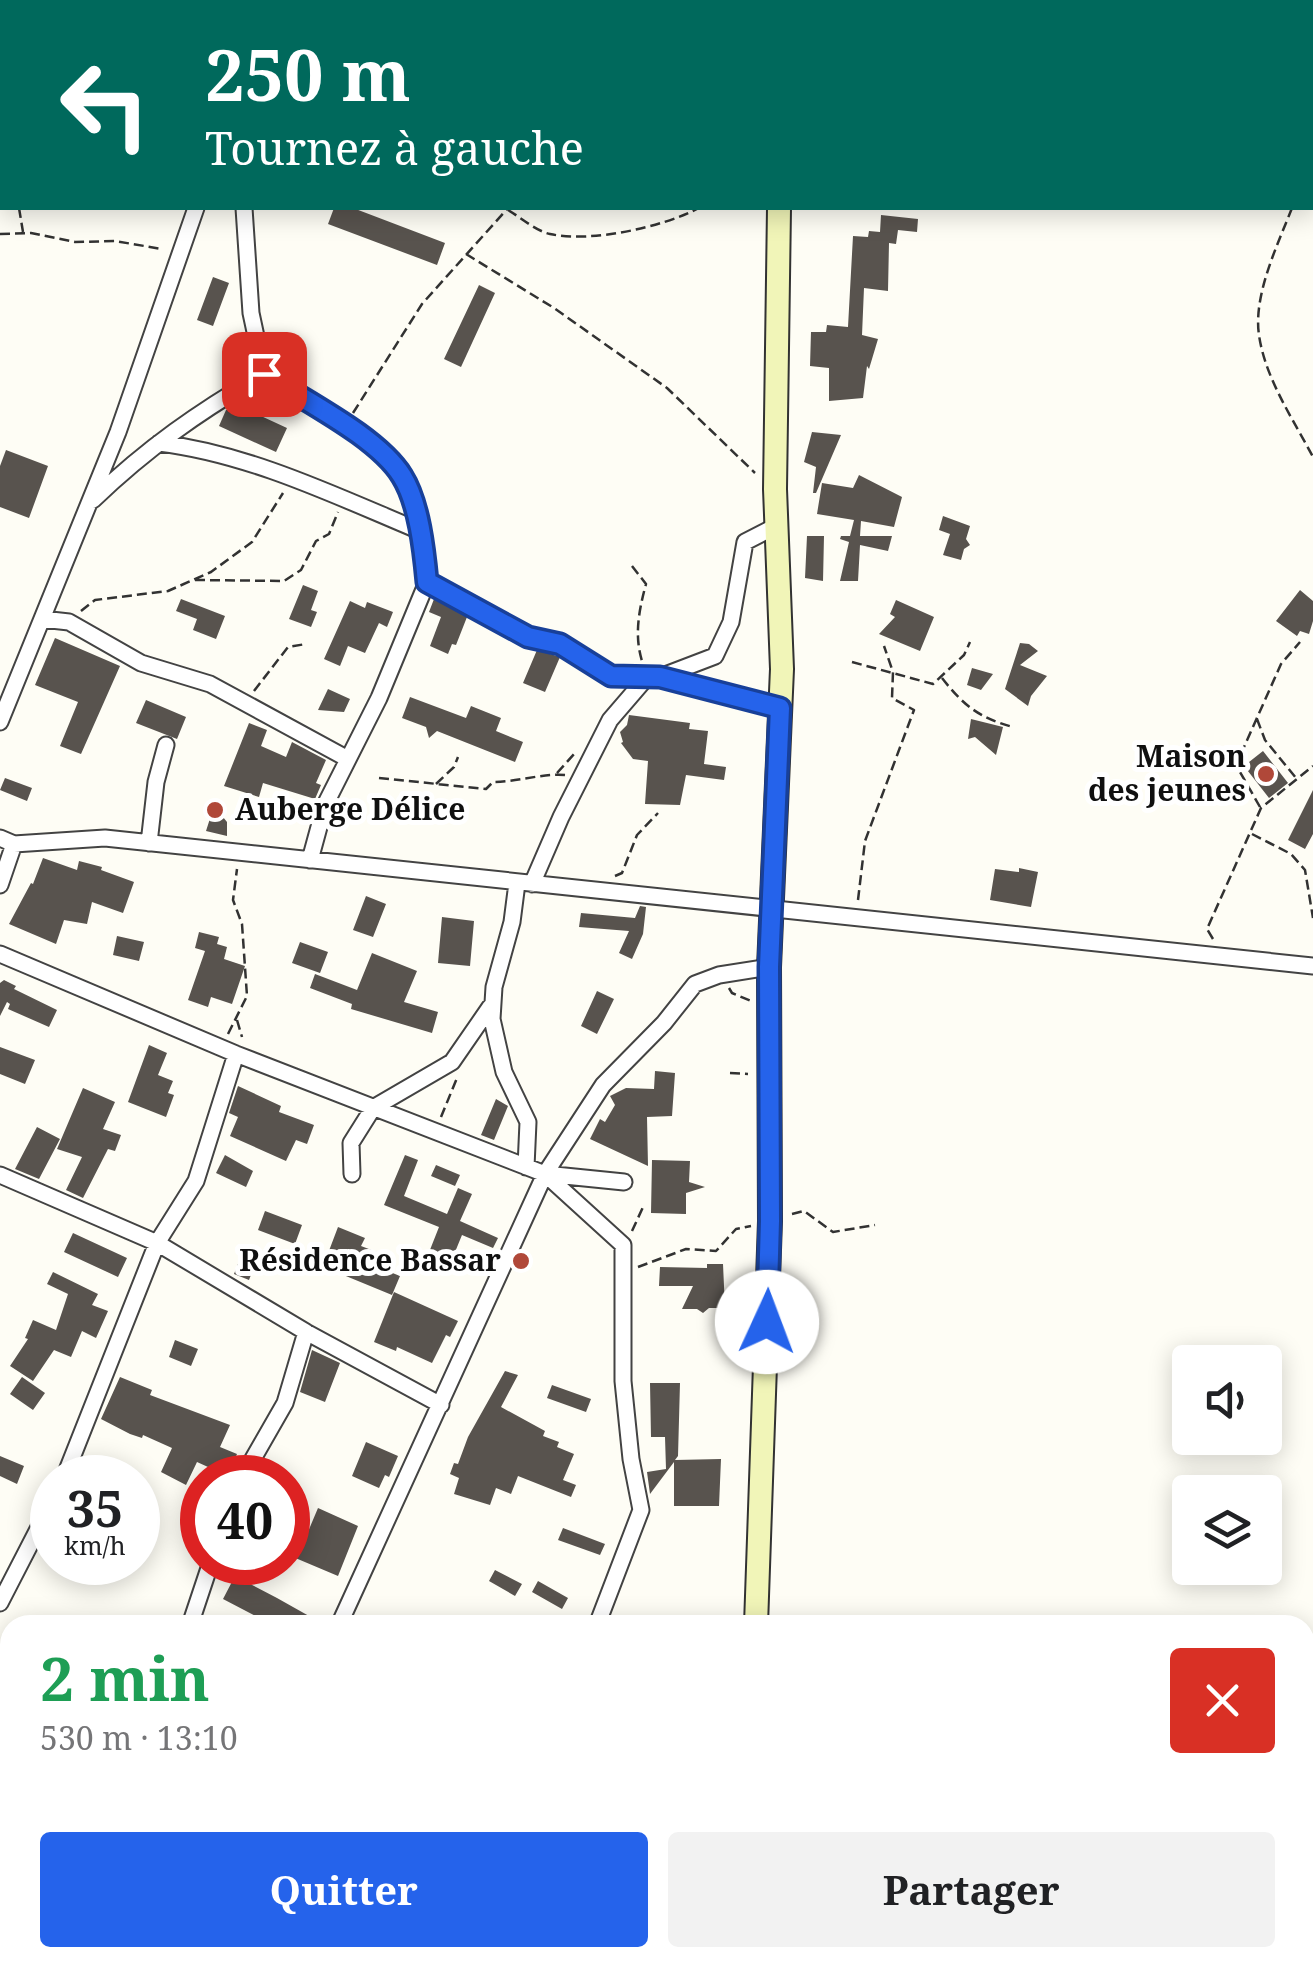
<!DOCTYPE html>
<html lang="fr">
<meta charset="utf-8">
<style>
body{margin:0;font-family:"Noto Serif",serif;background:#f2f2f2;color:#202124;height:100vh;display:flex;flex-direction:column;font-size:38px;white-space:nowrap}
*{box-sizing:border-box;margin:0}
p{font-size:32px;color:#757577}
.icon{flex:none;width:55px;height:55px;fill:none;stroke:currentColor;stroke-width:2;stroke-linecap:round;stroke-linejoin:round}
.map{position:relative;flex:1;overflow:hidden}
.panel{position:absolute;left:0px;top:1615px;width:1315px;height:352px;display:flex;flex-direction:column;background:#fff;border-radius:30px 30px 0 0;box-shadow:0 5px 25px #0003}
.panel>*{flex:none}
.hud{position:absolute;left:0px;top:0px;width:1315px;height:210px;box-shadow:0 5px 25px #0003;background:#00695c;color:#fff;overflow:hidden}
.tools{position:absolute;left:1172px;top:1345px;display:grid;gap:20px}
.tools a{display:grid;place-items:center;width:110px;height:110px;border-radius:10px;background:#fff;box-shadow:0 5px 25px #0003;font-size:50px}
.speed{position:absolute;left:30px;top:1455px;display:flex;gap:20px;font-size:50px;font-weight:700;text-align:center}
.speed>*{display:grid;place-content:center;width:130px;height:130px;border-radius:50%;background:#fff;box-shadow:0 5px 25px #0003;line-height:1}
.speed small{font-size:25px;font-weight:400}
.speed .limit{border:15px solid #d22;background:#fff;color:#111}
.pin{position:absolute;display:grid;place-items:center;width:85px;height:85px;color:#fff;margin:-42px;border-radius:20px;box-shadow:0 5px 15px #0006}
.me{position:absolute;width:110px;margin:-55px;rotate:2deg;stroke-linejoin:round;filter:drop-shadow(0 0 8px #0008)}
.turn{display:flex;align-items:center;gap:35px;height:210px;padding:0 40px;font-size:45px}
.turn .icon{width:130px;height:130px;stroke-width:2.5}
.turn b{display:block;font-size:70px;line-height:85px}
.round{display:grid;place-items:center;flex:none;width:105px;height:105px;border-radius:10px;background:#f2f2f2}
.head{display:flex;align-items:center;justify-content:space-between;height:170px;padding:0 40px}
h1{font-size:60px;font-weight:700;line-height:75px;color:#1e9e55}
.action{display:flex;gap:20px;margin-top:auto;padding:20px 40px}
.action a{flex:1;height:115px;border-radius:10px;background:#2563eb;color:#fff;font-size:40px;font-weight:700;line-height:115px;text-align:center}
.action a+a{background:#f2f2f2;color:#202124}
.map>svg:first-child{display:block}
.building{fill:#58534e}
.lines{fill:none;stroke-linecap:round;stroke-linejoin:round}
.street-casing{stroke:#434343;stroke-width:19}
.secondary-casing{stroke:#323232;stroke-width:26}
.path{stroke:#323232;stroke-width:2.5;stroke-dasharray:10 5;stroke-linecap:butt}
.street{stroke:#fff;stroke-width:15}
.secondary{stroke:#f1f5b8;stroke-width:22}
.route-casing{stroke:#184099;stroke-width:25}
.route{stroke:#2563eb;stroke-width:18}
.poi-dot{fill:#b04839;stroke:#fff;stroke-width:4}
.labels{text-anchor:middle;stroke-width:10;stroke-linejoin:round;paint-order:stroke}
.poi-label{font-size:30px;font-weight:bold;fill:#101010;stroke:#fff;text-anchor:end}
</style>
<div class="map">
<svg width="1313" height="1967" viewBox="0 0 1313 1967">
<rect width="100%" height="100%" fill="#fefdf5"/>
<path class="building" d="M 334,208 L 353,208 L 445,243 L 437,265 L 328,224 Z
M 881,215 L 918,219 L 917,232 L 898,230 L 896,244 L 889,243 L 888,291 L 864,288 L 862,335 L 878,339 L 869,369 L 867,366 L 863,398 L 829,401 L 829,368 L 810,366 L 811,332 L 826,332 L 827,325 L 848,327 L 853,236 L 868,237 L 869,231 L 880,232 Z
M 213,277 L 229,283 L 213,326 L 197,320 Z
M 479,285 L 495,293 L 461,367 L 444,359 Z
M 235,404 L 287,428 L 276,452 L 219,426 L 226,410 Z
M 812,432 L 841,435 L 816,493 L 813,493 L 816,467 L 804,462 Z
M 6,450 L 48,466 L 29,518 L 0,507 L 0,466 Z
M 859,475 L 902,497 L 894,527 L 861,521 L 860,536 L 892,536 L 888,551 L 860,545 L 858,581 L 840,581 L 849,542 L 840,539 L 841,536 L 850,536 L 854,520 L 817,514 L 822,483 L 853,488 Z
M 943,516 L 970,526 L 966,539 L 970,545 L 964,549 L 961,560 L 943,555 L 950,534 L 939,530 Z
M 807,536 L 824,536 L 823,581 L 805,578 Z
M 303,585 L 318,591 L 311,610 L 317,612 L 311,627 L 289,619 Z
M 1300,590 L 1313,601 L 1313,621 L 1309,634 L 1300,631 L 1297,636 L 1276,621 Z
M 181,599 L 225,616 L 216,639 L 193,630 L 197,619 L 176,611 Z
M 434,599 L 467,617 L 456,645 L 452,644 L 448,654 L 430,646 L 441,617 L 429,612 Z
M 896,600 L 934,617 L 920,651 L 879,634 L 895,617 L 890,614 Z
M 350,601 L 365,608 L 367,602 L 393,612 L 387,627 L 379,623 L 365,653 L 348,646 L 340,666 L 324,659 Z
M 55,638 L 120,666 L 81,754 L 60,746 L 78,702 L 35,685 Z
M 1020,643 L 1029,644 L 1038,651 L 1020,665 L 1047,676 L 1031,696 L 1028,706 L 1005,689 Z
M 537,650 L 560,657 L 545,692 L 523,683 Z
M 972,668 L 993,674 L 981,690 L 967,685 Z
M 328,689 L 350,699 L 344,712 L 318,710 Z
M 410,697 L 466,718 L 471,706 L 501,718 L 496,731 L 523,742 L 515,762 L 437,731 L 429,738 L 426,727 L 402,718 Z
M 146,700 L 186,717 L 177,739 L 136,723 Z
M 629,715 L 690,723 L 689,729 L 708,731 L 704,764 L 726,767 L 724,780 L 686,775 L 680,805 L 645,804 L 648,761 L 633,759 L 621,743 L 623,742 L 620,732 L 627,725 Z
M 971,719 L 1003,727 L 996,755 L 975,737 L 968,739 Z
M 249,723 L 267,730 L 261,746 L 286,757 L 292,742 L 326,760 L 316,783 L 321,785 L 315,799 L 263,783 L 259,797 L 224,786 Z
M 1263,751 L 1288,783 L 1269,798 L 1244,766 Z
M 5,778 L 32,788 L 27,801 L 0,790 Z
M 1313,790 L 1313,834 L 1305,849 L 1288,840 Z
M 214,806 L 227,822 L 227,836 L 206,831 Z
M 43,858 L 77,870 L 79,861 L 102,867 L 101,870 L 134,882 L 123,913 L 92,902 L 87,924 L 64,920 L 56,944 L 9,924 L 31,883 L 33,884 Z
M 1019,868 L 1038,872 L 1031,907 L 990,900 L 995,869 L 1019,872 Z
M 366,896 L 386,904 L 373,937 L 353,930 Z
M 640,906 L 646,907 L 643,934 L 632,959 L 619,953 L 629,931 L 579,927 L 581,913 L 635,918 Z
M 442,917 L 474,921 L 470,966 L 438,963 Z
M 199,932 L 219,937 L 217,944 L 227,947 L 224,959 L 245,966 L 232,1004 L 211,997 L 208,1007 L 188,1000 L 205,951 L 195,948 Z
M 117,936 L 144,942 L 139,961 L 113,955 Z
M 300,942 L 328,952 L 320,973 L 292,963 Z
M 372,953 L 417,971 L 404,1002 L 438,1012 L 432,1033 L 351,1009 L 352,1004 L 310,988 L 315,974 L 357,990 Z
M 4,980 L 16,986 L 14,989 L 57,1010 L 49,1027 L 8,1009 L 10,1004 L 7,1002 L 0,1016 L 0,983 Z
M 597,991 L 614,999 L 597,1034 L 581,1026 Z
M 149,1045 L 167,1053 L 158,1075 L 173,1081 L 168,1093 L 174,1095 L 166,1117 L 128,1102 Z
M 0,1047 L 35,1060 L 25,1084 L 0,1074 Z
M 655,1071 L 675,1073 L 672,1116 L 647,1117 L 648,1166 L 590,1139 L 600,1119 L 605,1122 L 615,1105 L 610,1096 L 626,1088 L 654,1089 Z
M 238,1086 L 281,1106 L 279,1112 L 314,1125 L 307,1144 L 296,1140 L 286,1161 L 230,1136 L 238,1117 L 229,1113 Z
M 83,1088 L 115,1102 L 103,1129 L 121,1135 L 115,1151 L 108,1149 L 83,1198 L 66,1190 L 82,1157 L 57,1149 Z
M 496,1099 L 508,1106 L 494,1140 L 481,1135 Z
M 37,1127 L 60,1139 L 39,1179 L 15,1169 Z
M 225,1155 L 253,1171 L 246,1187 L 216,1173 Z
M 405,1155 L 418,1160 L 404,1196 L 447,1214 L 458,1188 L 472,1194 L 460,1221 L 498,1238 L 493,1248 L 462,1235 L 446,1274 L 424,1265 L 439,1227 L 384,1205 Z
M 652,1160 L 690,1161 L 689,1182 L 705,1187 L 686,1193 L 686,1214 L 651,1213 Z
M 436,1165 L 460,1175 L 455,1186 L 431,1176 Z
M 265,1211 L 302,1225 L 295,1244 L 258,1230 Z
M 338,1227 L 365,1238 L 361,1246 L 395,1259 L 390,1272 L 400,1276 L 392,1295 L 341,1274 L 345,1263 L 327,1256 Z
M 73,1233 L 127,1258 L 118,1277 L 64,1252 Z
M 244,1249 L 259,1254 L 249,1280 L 234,1274 Z
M 707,1264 L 723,1264 L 725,1308 L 709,1308 L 703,1313 L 697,1309 L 682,1309 L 693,1286 L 659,1286 L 660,1267 L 707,1268 Z
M 53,1272 L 98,1294 L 92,1305 L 108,1311 L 96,1338 L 82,1331 L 71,1357 L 54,1350 L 33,1381 L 10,1366 L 28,1339 L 25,1338 L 33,1320 L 56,1330 L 68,1294 L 47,1284 Z
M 394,1292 L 458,1321 L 450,1337 L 446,1335 L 432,1363 L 397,1347 L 396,1351 L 374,1342 Z
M 175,1340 L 198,1349 L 191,1366 L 169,1357 Z
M 312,1350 L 340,1363 L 325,1402 L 300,1392 Z
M 505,1371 L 518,1375 L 501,1407 L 545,1431 L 543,1436 L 559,1442 L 557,1447 L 574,1454 L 563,1480 L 576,1485 L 571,1497 L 518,1476 L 511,1494 L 496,1488 L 490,1505 L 454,1494 L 459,1478 L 450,1474 L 454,1463 L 458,1464 L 468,1437 Z
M 22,1377 L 45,1393 L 33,1410 L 10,1394 Z
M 120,1377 L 152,1390 L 150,1395 L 230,1425 L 220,1447 L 237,1454 L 228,1476 L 197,1462 L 186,1485 L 161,1472 L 172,1448 L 143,1435 L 142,1438 L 130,1434 L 101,1419 Z
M 650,1383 L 680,1383 L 678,1456 L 675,1460 L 721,1459 L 719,1506 L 674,1506 L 674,1462 L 650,1494 L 647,1472 L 666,1469 L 665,1437 L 651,1437 Z
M 552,1385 L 591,1399 L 586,1412 L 547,1398 Z
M 366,1442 L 398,1456 L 389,1477 L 385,1475 L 379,1488 L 352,1476 Z
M 0,1456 L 24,1466 L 17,1484 L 0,1476 Z
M 318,1508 L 358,1526 L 338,1576 L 293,1557 L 298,1544 L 302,1546 Z
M 563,1528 L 605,1544 L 600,1555 L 558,1540 Z
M 495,1570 L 522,1584 L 515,1596 L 489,1581 Z
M 235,1576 L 277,1598 L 325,1625 L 273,1625 L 223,1599 Z
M 538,1581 L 568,1598 L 562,1609 L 532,1592 Z"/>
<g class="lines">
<defs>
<path id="street" d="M 273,2 L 274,0
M 264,374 L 373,443 L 403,477 L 423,538 L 427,582 L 379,698 L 325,805 L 310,860
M 159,443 C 250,454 336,496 420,531
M 93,500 C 147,448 200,411 264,374 L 251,313 L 244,208
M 427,582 L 528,637 L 560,644 L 611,676 L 660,677 L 715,656 L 731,622 L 745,542 L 776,526
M 42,619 L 69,622 L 141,663 L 210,684 L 348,759
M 660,677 L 780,708
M 0,722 L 118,432 L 196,208
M 0,838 L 14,844 L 105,838 L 1313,966
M 149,843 L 156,782 L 166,745
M 517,883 L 512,922 L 494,987 L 492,1019 L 504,1072 L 528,1122 L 526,1167
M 532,884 L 561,817 L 610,720 L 647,677
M 0,885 L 14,844
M 0,954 L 236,1054 L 545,1174 L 624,1182
M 352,1174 L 351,1143 L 373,1108 L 452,1062 L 490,1007
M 545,1174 L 623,1245 L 623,1381 L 631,1459 L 641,1510 L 597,1625
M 0,1175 L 157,1243 L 306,1332 L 441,1405
M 64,1478 L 157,1243 L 196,1181 L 236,1054
M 242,1478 L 285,1403 L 306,1332
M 0,1603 L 52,1502
M 190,1625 L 211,1562
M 339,1625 L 545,1174 L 603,1085 L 664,1023 L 695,984 L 719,975 L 769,967
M 0,1658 L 10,1662
M 0,1940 L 10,1944
M 40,1958 L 59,1967
M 176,1967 L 181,1958"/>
<path id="secondary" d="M 780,2 L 780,0
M 756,1625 L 770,1221 L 769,967 L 782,669 L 775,489 L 779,208
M 674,1967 L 679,1958"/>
</defs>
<use href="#street" class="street-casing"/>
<use href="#secondary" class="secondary-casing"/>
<path class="path" d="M 183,0 L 184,2
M 81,2 L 83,0
M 615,2 L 616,0
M 0,67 L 2,65
M 1312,133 L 1313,132
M 0,152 L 2,159
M 19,208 L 23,232
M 1292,208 C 1278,244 1253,295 1259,335 C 1265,378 1293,419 1313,457
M 508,210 C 520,217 536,231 550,234 C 591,243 663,227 699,208
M 0,234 L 31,233 L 75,242 L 115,241 L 162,249
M 466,254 L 554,308 L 667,388 L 755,473
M 353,413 L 422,304 L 508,208
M 632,566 L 646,584 C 639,610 634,635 642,661
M 195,580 L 284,581 L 301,570 L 316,541 L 329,534 L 338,512
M 81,611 L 95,600 L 168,591 L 211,572 L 252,542 L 283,493
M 852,662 L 933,684 L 964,655 L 970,642
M 942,678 C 963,705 979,718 1013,727
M 254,691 L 288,647 L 306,644
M 1257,719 L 1265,740 L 1296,778
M 557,773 L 575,753
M 379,778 L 486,789 L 493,782 C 517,782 543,773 565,775
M 436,784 L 454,767 L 458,757
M 1260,807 L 1236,765 L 1281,664 L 1300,642
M 1252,834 L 1291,854 L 1305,870 L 1313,918
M 615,876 L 622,873 L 637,835 L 658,813
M 858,900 L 865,841 L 914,710 L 892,698 L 893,672 L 884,646
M 1213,939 L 1207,929 L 1261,808 L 1313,766
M 729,988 L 732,993 L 751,1001
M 237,1020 L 242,1037
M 228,1034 L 247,996 L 242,924 L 233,900 L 237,869
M 730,1073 L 748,1074
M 441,1117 L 457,1078
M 792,1214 L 804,1211 L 833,1232 L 875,1225
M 632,1231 L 644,1205
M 638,1267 L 686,1249 L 716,1251 L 736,1229 L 751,1226
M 1305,1873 L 1313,1873
M 724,1958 L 742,1967"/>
<use href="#street" class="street"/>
<use href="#secondary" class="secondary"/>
</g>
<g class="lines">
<defs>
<path id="route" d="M 264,374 C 304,401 377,436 402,476 C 419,503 424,550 427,582 L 528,637 L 560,644 L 611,676 L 660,677 L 780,708 L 769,967 L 770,1221 L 767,1322"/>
</defs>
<use href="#route" class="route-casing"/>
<use href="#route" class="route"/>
</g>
<g class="poi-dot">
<circle cx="1266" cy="774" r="10"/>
<circle cx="215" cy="810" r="10"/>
<circle cx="521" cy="1261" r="10"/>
</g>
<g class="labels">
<g class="poi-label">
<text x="1246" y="767">Maison<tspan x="1246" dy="34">des jeunes</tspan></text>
<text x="235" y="820" text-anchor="start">Auberge Délice</text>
<text x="501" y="1271">Résidence Bassar</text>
</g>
</g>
</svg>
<div class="tools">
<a><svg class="icon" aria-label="sound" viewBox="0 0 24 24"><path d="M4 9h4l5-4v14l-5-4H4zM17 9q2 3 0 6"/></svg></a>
<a><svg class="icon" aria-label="layers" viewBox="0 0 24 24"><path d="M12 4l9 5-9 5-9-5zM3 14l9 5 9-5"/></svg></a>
</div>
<div class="speed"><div>35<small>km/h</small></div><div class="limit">40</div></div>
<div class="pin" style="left:264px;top:374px;background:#d93025"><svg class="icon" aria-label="arrive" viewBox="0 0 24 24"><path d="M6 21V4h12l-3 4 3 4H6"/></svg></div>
<svg class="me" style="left:767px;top:1322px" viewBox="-20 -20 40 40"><circle r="19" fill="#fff"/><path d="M0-13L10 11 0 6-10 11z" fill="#2563eb"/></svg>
<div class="hud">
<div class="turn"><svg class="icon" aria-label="left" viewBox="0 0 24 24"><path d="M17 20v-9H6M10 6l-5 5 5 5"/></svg><div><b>250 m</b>Tournez à gauche</div></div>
</div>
<section class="panel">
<div class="head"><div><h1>2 min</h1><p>530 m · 13:10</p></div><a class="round" style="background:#d93025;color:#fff"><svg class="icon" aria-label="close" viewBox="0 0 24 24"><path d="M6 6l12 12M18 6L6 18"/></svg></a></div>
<div class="action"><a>Quitter</a><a>Partager</a></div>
</section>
</div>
